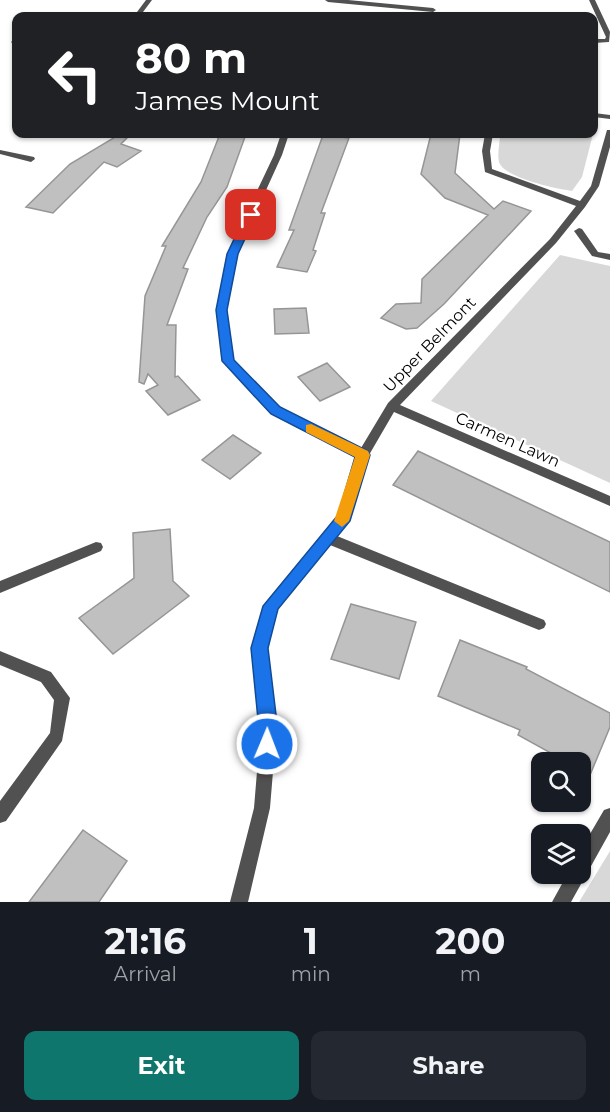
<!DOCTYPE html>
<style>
body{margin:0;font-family:Montserrat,sans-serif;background:#242831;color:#f1f3f6;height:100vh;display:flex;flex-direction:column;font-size:22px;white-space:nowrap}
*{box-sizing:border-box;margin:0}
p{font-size:20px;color:#9ea1a6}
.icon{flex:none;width:33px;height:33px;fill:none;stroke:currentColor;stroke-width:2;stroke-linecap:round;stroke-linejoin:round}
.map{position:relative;height:902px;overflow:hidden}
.sheet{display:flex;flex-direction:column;background:#171b24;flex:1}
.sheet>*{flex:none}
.top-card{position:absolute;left:12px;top:12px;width:586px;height:126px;border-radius:12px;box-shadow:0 2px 4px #0004;background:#202124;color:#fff;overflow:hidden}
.buttons{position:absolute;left:531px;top:752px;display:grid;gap:12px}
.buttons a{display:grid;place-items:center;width:60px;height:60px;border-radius:12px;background:#171b24;box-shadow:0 2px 4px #0004;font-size:30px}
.pin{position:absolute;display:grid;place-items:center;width:51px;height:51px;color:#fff;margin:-26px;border-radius:12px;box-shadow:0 3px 9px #0006}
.me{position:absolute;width:66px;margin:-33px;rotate:1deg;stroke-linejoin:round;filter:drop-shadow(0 0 4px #0008)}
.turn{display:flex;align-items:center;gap:21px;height:126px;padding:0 24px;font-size:27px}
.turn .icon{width:78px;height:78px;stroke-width:2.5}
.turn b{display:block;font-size:42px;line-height:51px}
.eta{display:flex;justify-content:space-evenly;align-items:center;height:102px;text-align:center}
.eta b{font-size:36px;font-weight:700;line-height:42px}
.action{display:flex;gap:12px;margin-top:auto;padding:12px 24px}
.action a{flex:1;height:69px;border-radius:12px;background:#0f766e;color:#fff;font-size:24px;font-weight:700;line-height:69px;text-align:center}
.action a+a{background:#242831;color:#f1f3f6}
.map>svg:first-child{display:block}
.green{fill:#d8d8d8}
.building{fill:#c0c0c0;stroke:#959595;stroke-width:1.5}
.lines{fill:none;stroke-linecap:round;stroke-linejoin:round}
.street{fill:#515151;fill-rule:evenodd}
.route{fill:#1a73e8;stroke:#114b97;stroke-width:1.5}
.slow{fill:#f59e0b}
.labels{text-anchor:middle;stroke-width:4.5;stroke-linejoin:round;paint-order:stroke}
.street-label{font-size:16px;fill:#000;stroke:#fff}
</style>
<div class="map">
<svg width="610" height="902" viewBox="0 0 610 902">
<rect width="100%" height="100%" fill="#fff"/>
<path class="green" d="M 500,134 L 593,134 L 582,177 L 572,191 C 557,189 504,178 499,162 C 497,154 500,142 500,134 Z
M 560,255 L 610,266 L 610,483 L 431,401 Z
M 610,851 L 610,902 L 579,902 Z"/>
<path class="building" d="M 120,134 L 127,138 L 121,144 L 141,151 L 117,167 L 104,162 L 53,213 L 26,207 L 70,164 Z
M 220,134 L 246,134 L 227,187 L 207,217 L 183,268 L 188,269 L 167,325 L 176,325 L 175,377 L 178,376 L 200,400 L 168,415 L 146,391 L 158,385 L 148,374 L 144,384 L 139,382 L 145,296 L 166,246 L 162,246 L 201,182 Z
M 431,134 L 460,134 L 455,173 L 494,209 L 503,201 L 531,211 L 444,304 L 417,328 L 406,329 L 381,318 L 396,304 L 421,303 L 422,279 L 488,215 L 445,198 L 421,174 Z
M 323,135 L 349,138 L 321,213 L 325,213 L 313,250 L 316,251 L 307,272 L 277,267 L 294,230 L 289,230 Z
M 306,308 L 309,333 L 275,334 L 274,309 Z
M 327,363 L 350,387 L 320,401 L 298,377 Z
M 233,435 L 261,453 L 230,479 L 202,460 Z
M 418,451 L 610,542 L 610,592 L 393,485 Z
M 170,529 L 173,581 L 189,596 L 113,654 L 79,618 L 134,578 L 133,533 Z
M 351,604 L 416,622 L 399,679 L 331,659 Z
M 460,640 L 527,667 L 526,669 L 610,713 L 610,727 L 590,775 L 580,769 L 580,762 L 567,762 L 518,735 L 520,730 L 438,696 Z
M 83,830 L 127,861 L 99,902 L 29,902 Z"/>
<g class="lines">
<path class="street" d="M 146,0 L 152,0 L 140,16 L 134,16 Z
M 325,0 L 348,0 L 433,8 L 436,10 L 433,12 L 328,2 Z
M 589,0 L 595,0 L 610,32 L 609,42 L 594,43 L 594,39 L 605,39 L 606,37 Z
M 16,38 L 16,47 L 11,42 Z
M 594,113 L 610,115 L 610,119 L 594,117 Z
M 607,130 L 610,130 L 610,147 L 599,186 L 585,207 L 556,243 L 400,405 L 610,496 L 610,506 L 394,412 L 369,455 L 351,517 L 337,536 L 544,620 L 546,624 L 544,628 L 539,630 L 534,628 L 330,545 L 277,609 L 266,648 L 277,723 L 270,808 L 248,902 L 230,902 L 254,808 L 261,723 L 252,648 L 266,602 L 339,515 L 356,457 L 272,413 L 223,361 L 217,310 L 227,254 L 274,155 L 281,134 L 289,134 L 282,155 L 237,254 L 227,310 L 233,360 L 280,407 L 361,448 L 388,403 L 550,239 L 576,206 L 485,172 L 482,151 L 485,134 L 493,134 L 490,151 L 492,169 L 580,201 L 591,186 Z
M 0,150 L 34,157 L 35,159 L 31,162 L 0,154 Z
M 579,228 L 582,229 L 598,252 L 610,254 L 610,260 L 592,256 L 574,231 Z
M 96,542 L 101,543 L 103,547 L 101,551 L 0,593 L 0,581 Z
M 0,651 L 51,672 L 70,698 L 62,741 L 6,821 L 0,823 L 0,801 L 50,733 L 54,700 L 41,682 L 0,665 Z
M 610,808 L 610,832 L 571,902 L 552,902 L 568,873 L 580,873 L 580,851 L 604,810 Z"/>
</g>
<path class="route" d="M 247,212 L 256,215 L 238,254 L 227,310 L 234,360 L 280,407 L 368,451 L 370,455 L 350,521 L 278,609 L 268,648 L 277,723 L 273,750 L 267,753 L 261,750 L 251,648 L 263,606 L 338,515 L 355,457 L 271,414 L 222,361 L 216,310 L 227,254 Z"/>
<path class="slow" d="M 311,424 L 368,451 L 370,455 L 349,521 L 342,527 L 334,521 L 355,457 L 306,432 L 306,425 Z"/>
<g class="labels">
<g class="street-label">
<text transform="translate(429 344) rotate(-46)" y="6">Upper Belmont</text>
<text transform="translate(508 439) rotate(24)" y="6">Carmen Lawn</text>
</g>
</g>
</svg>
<div class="buttons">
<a><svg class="icon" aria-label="search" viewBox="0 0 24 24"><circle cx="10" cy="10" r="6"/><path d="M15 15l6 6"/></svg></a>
<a><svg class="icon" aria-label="layers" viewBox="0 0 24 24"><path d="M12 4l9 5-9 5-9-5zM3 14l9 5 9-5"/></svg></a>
</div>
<div class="pin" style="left:251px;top:215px;background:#d93025"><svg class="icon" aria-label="arrive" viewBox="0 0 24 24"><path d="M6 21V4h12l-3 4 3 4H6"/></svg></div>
<svg class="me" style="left:267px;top:744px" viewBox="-20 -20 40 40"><circle r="17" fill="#1a73e8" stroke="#fff" stroke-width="3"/><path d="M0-11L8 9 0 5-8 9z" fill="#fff"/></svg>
<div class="top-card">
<div class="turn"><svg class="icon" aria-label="left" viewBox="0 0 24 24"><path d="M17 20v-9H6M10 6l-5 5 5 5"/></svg><div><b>80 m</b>James Mount</div></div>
</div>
</div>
<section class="sheet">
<div class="eta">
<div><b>21:16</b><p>Arrival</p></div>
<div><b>1</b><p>min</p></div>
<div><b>200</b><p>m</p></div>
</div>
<div class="action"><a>Exit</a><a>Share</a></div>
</section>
